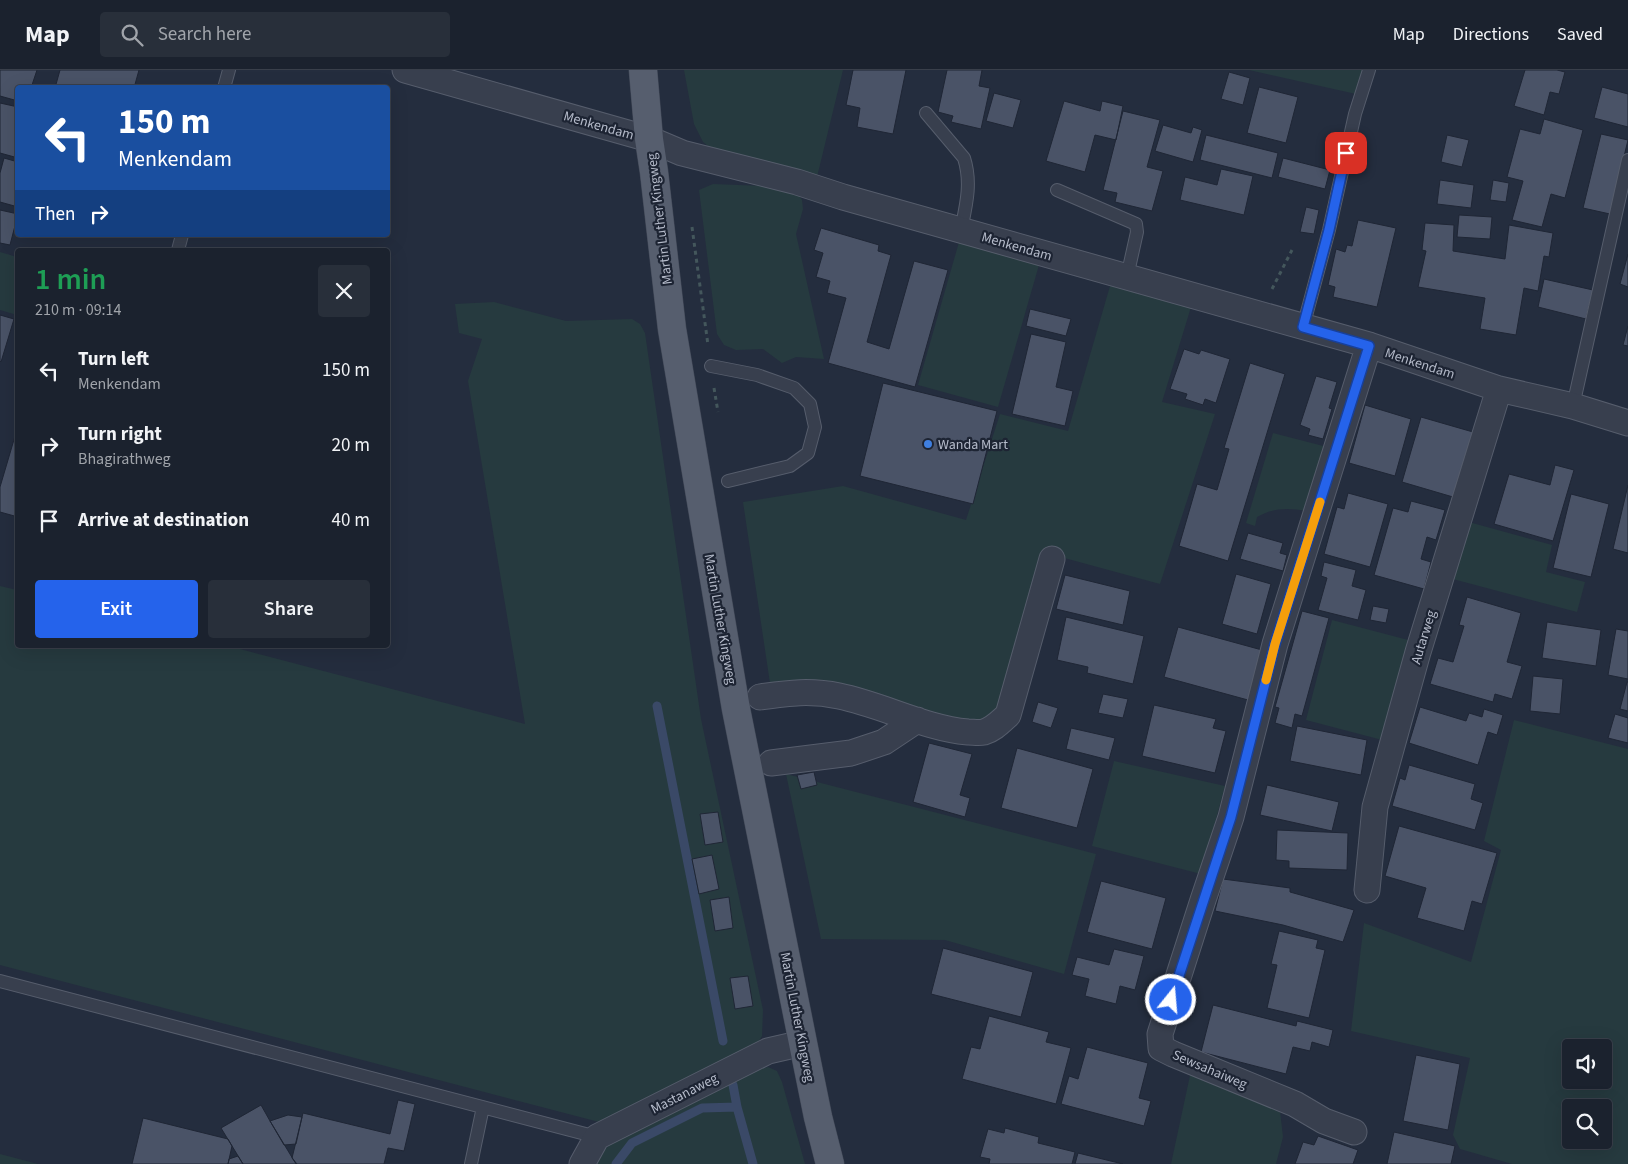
<!DOCTYPE html>
<meta charset="utf-8">
<style>
body{margin:0;font-family:"Source Sans 3",sans-serif;background:#282f3a;color:#f1f3f6;height:100vh;display:flex;flex-direction:column;font-size:19px;white-space:nowrap}
*{box-sizing:border-box;margin:0}
p{font-size:16px;color:#a0a4aa}
.icon{flex:none;width:28px;height:28px;fill:none;stroke:currentColor;stroke-width:2;stroke-linecap:round;stroke-linejoin:round}
.map{position:relative;flex:1;overflow:hidden}
.drawer{position:absolute;left:15px;top:178px;width:375px;height:400px;display:flex;flex-direction:column;background:#1b222e;border-radius:5px;box-shadow:0 5px 20px #0002,0 0 0 1px #393f4a}
.drawer>*{flex:none}
.top-card{position:absolute;left:15px;top:15px;width:375px;height:152px;border-radius:5px;box-shadow:0 5px 20px #0002,0 0 0 1px #393f4a;background:#1a4fa0;color:#fff;overflow:hidden}
.tools{position:absolute;left:1562px;top:969px;display:grid;gap:10px}
.tools a{display:grid;place-items:center;width:50px;height:50px;border-radius:5px;background:#1b222e;box-shadow:0 5px 20px #0002,0 0 0 1px #393f4a;font-size:25px}
.pin{position:absolute;display:grid;place-items:center;width:42px;height:42px;color:#fff;margin:-21px;border-radius:10px;box-shadow:0 2px 8px #0006}
.me{position:absolute;width:55px;margin:-28px;rotate:17deg;stroke-linejoin:round;filter:drop-shadow(0 0 4px #0008)}
.turn{display:flex;align-items:center;gap:18px;height:105px;padding:0 20px;font-size:22px}
.turn .icon{width:65px;height:65px;stroke-width:2.5}
.turn b{display:block;font-size:35px;line-height:42px}
.then{display:flex;align-items:center;height:48px;padding:0 20px;background:#0003;gap:10px;font-size:19px}
.round{display:grid;place-items:center;flex:none;width:52px;height:52px;border-radius:5px;background:#282f3a}
.headline{display:flex;align-items:center;justify-content:space-between;height:85px;padding:0 20px}
h1{font-size:30px;font-weight:600;line-height:38px;color:#1e9e55}
.action{display:flex;gap:10px;margin-top:auto;padding:10px 20px}
.action a{flex:1;height:58px;border-radius:5px;background:#2563eb;color:#fff;font-size:20px;font-weight:600;line-height:58px;text-align:center}
.action a+a{background:#282f3a;color:#f1f3f6}
ul{padding:0;list-style:none}
li{display:flex;align-items:center;gap:15px;height:75px;padding:0 20px}
li div{flex:1}
li b{display:block;font-size:19px}
li em{font-style:normal}
header{display:flex;align-items:center;gap:30px;box-sizing:border-box;height:70px;padding:0 25px;background:#1b222e;border-bottom:1px solid #393f4a}
header strong{font-size:24px}
nav{display:flex;gap:28px;margin-inline-start:auto;font-size:18px}
.search{width:350px;height:45px;background:#282f3a;display:flex;align-items:center;gap:12px;box-sizing:border-box;padding:0 18px;border-radius:5px;color:#a0a4aa;font-size:19px}
.map>svg:first-child{display:block}
.green{fill:#263a3f;fill-rule:evenodd}
.lines{fill:none;stroke-linecap:round;stroke-linejoin:round}
.stream{stroke:#3a4967;stroke-width:9}
.building{fill:#4a5367;stroke:#1f2635}
.lane-casing{stroke:#565d6c;stroke-width:14}
.street-casing{stroke:#565d6c;stroke-width:27}
.primary-casing{stroke:#414857;stroke-width:29}
.path{stroke:#44575c;stroke-width:3;stroke-dasharray:4 4;stroke-linecap:butt}
.lane{stroke:#383f4e;stroke-width:12}
.street{stroke:#383f4e;stroke-width:25}
.primary{stroke:#565e6e;stroke-width:28}
.route-casing{stroke:#184099;stroke-width:12}
.route{stroke:#2563eb;stroke-width:9}
.slow{stroke:#f59e0b;stroke-width:9}
.shop-dot{fill:#3f7fe0;stroke:#1d2433;stroke-width:2}
.labels{text-anchor:middle;stroke-width:4.5;stroke-linejoin:round;paint-order:stroke}
.street-label{font-size:14px;fill:#b4bac9;stroke:#1d2433}
.poi-label{font-size:14px;fill:#b4bac9;stroke:#1d2433;text-anchor:start}
</style>
<header>
<strong>Map</strong>
<div class="search"><svg class="icon" aria-label="search" viewBox="0 0 24 24"><circle cx="10" cy="10" r="6"/><path d="M15 15l6 6"/></svg>Search here</div>
<nav><a>Map</a><a>Directions</a><a>Saved</a></nav>
</header>
<div class="map">
<svg width="1628" height="1094" viewBox="0 0 1628 1094">
<rect width="100%" height="100%" fill="#242d3e"/>
<path class="green" d="M 684,0 L 843,0 L 817,107 L 715,82 L 703,72 L 694,54 Z
M 1249,0 L 1363,0 L 1356,24 Z
M 713,114 L 767,116 L 797,123 L 802,130 L 803,139 L 796,164 L 824,289 L 796,287 L 782,293 L 763,279 L 736,280 L 724,275 L 717,264 L 699,120 Z
M 959,172 L 1039,195 L 998,337 L 918,315 Z
M 0,182 L 17,187 L 17,245 L 0,240 Z
M 1110,216 L 1191,237 L 1162,332 L 1215,344 L 1160,514 L 1046,483 L 1007,634 L 988,654 L 771,620 L 743,432 L 843,416 L 966,450 L 1000,344 L 1068,361 Z
M 494,232 L 566,251 L 632,249 L 640,254 L 645,263 L 701,649 L 763,940 L 762,966 L 755,977 L 599,1052 L 0,895 L 0,516 L 17,520 L 18,575 L 225,575 L 525,654 L 468,311 L 482,269 L 459,263 L 455,234 Z
M 1273,363 L 1331,378 L 1308,441 C 1287,438 1276,437 1257,447 L 1255,456 L 1246,453 Z
M 1465,451 L 1552,475 L 1546,502 L 1585,512 L 1577,542 L 1449,508 Z
M 1332,550 L 1412,571 L 1386,671 L 1306,650 Z
M 1514,650 L 1628,679 L 1628,1094 L 1512,1094 L 1460,1079 L 1453,1065 L 1470,988 L 1351,961 L 1364,853 L 1471,892 L 1501,780 L 1484,771 ZM 1571,978 L 1604,978 L 1604,1010 L 1571,1010 ZM 1571,1038 L 1604,1038 L 1604,1070 L 1571,1070 Z
M 1114,691 L 1225,716 L 1201,804 L 1092,776 Z
M 786,704 L 1096,784 L 1064,904 L 945,870 L 821,869 Z
M 1192,996 L 1279,1032 L 1283,1067 L 1276,1094 L 1171,1094 Z
M 768,997 L 777,1001 L 782,1012 L 805,1094 L 594,1094 L 611,1072 L 756,1000 Z
M 0,1084 L 38,1094 L 0,1094 Z"/>
<g class="lines">
<path class="stream" d="M 657,636 L 723,971
M 733,1015 L 737,1037 L 753,1094
M 616,1094 L 632,1073 L 702,1038 L 737,1037"/>
</g>
<path class="building" d="M 0,0 L 37,0 L 31,18 L 18,18 L 18,31 L 0,26 Z
M 60,0 L 139,0 L 134,18 L 55,18 Z
M 853,0 L 906,0 L 893,64 L 857,57 L 860,38 L 846,35 Z
M 947,0 L 982,0 L 979,16 L 990,18 L 981,59 L 951,52 L 953,46 L 938,42 Z
M 1525,0 L 1557,0 L 1565,2 L 1559,24 L 1550,22 L 1544,45 L 1514,36 Z
M 1229,2 L 1250,8 L 1243,35 L 1221,29 Z
M 1259,17 L 1298,27 L 1286,73 L 1247,63 Z
M 1602,17 L 1628,24 L 1628,57 L 1594,48 Z
M 994,23 L 1021,30 L 1013,58 L 986,51 Z
M 1064,31 L 1100,41 L 1102,31 L 1123,36 L 1116,70 L 1095,65 L 1085,102 L 1046,91 Z
M 0,33 L 18,37 L 18,88 L 0,83 Z
M 1123,41 L 1160,50 L 1147,97 L 1163,101 L 1152,141 L 1115,132 L 1117,123 L 1103,120 Z
M 1544,49 L 1583,60 L 1565,128 L 1551,124 L 1542,157 L 1512,150 L 1523,111 L 1507,107 L 1520,59 L 1540,64 Z
M 1163,55 L 1191,63 L 1193,57 L 1202,60 L 1193,92 L 1155,81 Z
M 1601,64 L 1628,70 L 1610,144 L 1583,138 Z
M 1206,65 L 1278,83 L 1272,108 L 1200,90 Z
M 1447,65 L 1469,70 L 1462,97 L 1441,92 Z
M 4,88 L 18,92 L 18,137 L 0,132 L 0,103 Z
M 1283,88 L 1330,100 L 1325,119 L 1278,107 Z
M 1221,99 L 1253,106 L 1244,145 L 1180,130 L 1185,107 L 1217,115 Z
M 1440,110 L 1474,115 L 1471,138 L 1437,134 Z
M 1493,110 L 1509,113 L 1506,132 L 1490,130 Z
M 1306,137 L 1319,140 L 1314,164 L 1300,162 Z
M 0,140 L 18,144 L 10,175 L 0,173 Z
M 1459,145 L 1492,147 L 1490,169 L 1457,167 Z
M 1358,150 L 1396,158 L 1377,237 L 1333,227 L 1335,217 L 1328,215 L 1336,179 L 1345,182 L 1347,175 L 1352,176 Z
M 1425,153 L 1454,155 L 1453,181 L 1505,189 L 1509,155 L 1553,163 L 1549,187 L 1544,186 L 1538,221 L 1524,218 L 1516,265 L 1480,259 L 1485,228 L 1418,217 L 1426,181 L 1422,180 Z
M 821,158 L 879,175 L 878,181 L 891,185 L 867,272 L 889,279 L 914,191 L 948,200 L 915,317 L 828,293 L 846,228 L 827,223 L 830,211 L 816,207 L 823,183 L 814,180 Z
M 1628,184 L 1628,217 L 1620,214 Z
M 1544,209 L 1593,220 L 1586,249 L 1538,237 Z
M 1030,239 L 1071,249 L 1066,266 L 1026,256 Z
M 0,245 L 14,249 L 1,292 L 0,291 Z
M 1628,256 L 1628,276 L 1623,275 Z
M 1031,264 L 1066,272 L 1056,317 L 1073,321 L 1065,356 L 1012,344 Z
M 1184,279 L 1199,284 L 1201,280 L 1230,289 L 1216,333 L 1205,329 L 1203,335 L 1185,329 L 1187,324 L 1170,319 Z
M 1250,293 L 1285,304 L 1228,491 L 1179,476 L 1197,414 L 1217,420 L 1229,379 L 1224,378 Z
M 1316,306 L 1337,312 L 1329,338 L 1332,339 L 1323,369 L 1308,365 L 1310,359 L 1300,355 Z
M 883,313 L 997,341 L 973,434 L 860,406 Z
M 1365,335 L 1411,349 L 1395,406 L 1349,393 Z
M 1421,347 L 1473,362 L 1453,427 L 1402,412 Z
M 18,356 L 18,447 L 0,442 L 0,417 Z
M 1555,395 L 1574,400 L 1553,471 L 1494,454 L 1509,404 L 1550,415 Z
M 1628,415 L 1628,483 L 1613,479 Z
M 1348,423 L 1388,434 L 1370,497 L 1324,484 L 1337,437 L 1344,439 Z
M 1571,424 L 1609,434 L 1591,507 L 1553,498 Z
M 1411,431 L 1445,440 L 1436,470 L 1427,467 L 1421,489 L 1431,492 L 1424,519 L 1374,505 L 1393,438 L 1408,442 Z
M 1248,463 L 1283,473 L 1280,483 L 1287,485 L 1283,501 L 1240,489 Z
M 1324,492 L 1356,500 L 1352,516 L 1366,520 L 1358,550 L 1318,540 L 1327,508 L 1321,506 Z
M 1236,504 L 1271,514 L 1257,564 L 1222,554 Z
M 1065,505 L 1130,521 L 1123,555 L 1056,539 Z
M 1467,527 L 1521,543 L 1507,592 L 1522,596 L 1512,629 L 1495,624 L 1493,632 L 1430,614 L 1438,588 L 1453,592 L 1464,556 L 1459,555 Z
M 1373,536 L 1389,539 L 1386,553 L 1370,550 Z
M 1302,541 L 1329,548 L 1302,646 L 1295,644 L 1292,658 L 1275,653 L 1279,638 L 1275,637 Z
M 1066,547 L 1144,566 L 1133,614 L 1087,603 L 1088,597 L 1057,590 Z
M 1547,552 L 1601,560 L 1596,596 L 1542,588 Z
M 1178,557 L 1262,580 L 1248,630 L 1164,607 Z
M 1616,559 L 1628,561 L 1628,609 L 1608,605 Z
M 1533,606 L 1563,609 L 1560,644 L 1530,641 Z
M 1627,612 L 1628,612 L 1628,641 L 1620,639 Z
M 1103,624 L 1128,629 L 1123,648 L 1098,643 Z
M 1038,632 L 1058,638 L 1051,658 L 1032,652 Z
M 1154,635 L 1216,649 L 1213,658 L 1226,661 L 1215,703 L 1142,686 Z
M 1420,637 L 1466,651 L 1469,643 L 1482,647 L 1484,639 L 1503,645 L 1497,665 L 1488,662 L 1478,695 L 1409,673 Z
M 1615,644 L 1628,648 L 1628,673 L 1608,668 Z
M 1297,656 L 1367,670 L 1361,705 L 1290,691 Z
M 1071,658 L 1115,668 L 1109,690 L 1066,679 Z
M 929,673 L 972,684 L 960,725 L 970,728 L 965,747 L 913,732 Z
M 1017,678 L 1093,699 L 1077,758 L 1001,738 Z
M 1409,695 L 1475,714 L 1471,729 L 1483,733 L 1475,760 L 1392,736 L 1400,708 L 1405,710 Z
M 814,702 L 817,715 L 801,719 L 797,705 Z
M 1267,715 L 1339,732 L 1332,761 L 1260,745 Z
M 718,742 L 723,772 L 705,775 L 700,744 Z
M 1399,756 L 1497,783 L 1482,834 L 1472,831 L 1464,861 L 1417,848 L 1426,818 L 1385,806 Z
M 1277,760 L 1348,763 L 1347,800 L 1289,798 L 1289,791 L 1276,790 Z
M 712,785 L 719,819 L 699,824 L 692,789 Z
M 1223,809 L 1290,818 L 1290,822 L 1354,840 L 1343,872 L 1283,855 L 1215,841 Z
M 1101,811 L 1166,828 L 1152,879 L 1087,862 Z
M 729,827 L 733,858 L 715,861 L 710,830 Z
M 1279,861 L 1318,870 L 1316,878 L 1325,880 L 1309,948 L 1267,938 L 1277,895 L 1271,894 Z
M 943,878 L 1033,902 L 1021,947 L 931,924 Z
M 1114,879 L 1144,886 L 1135,920 L 1120,916 L 1116,934 L 1085,926 L 1089,909 L 1072,905 L 1077,887 L 1109,895 Z
M 748,906 L 753,936 L 735,939 L 730,908 Z
M 1213,935 L 1296,956 L 1297,951 L 1333,960 L 1329,977 L 1312,972 L 1310,981 L 1293,977 L 1286,1004 L 1201,982 Z
M 989,946 L 1049,962 L 1046,972 L 1071,978 L 1056,1034 L 962,1009 L 971,977 L 980,979 Z
M 1087,977 L 1148,993 L 1139,1028 L 1151,1031 L 1144,1056 L 1061,1034 L 1069,1006 L 1078,1009 Z
M 1416,985 L 1460,994 L 1448,1060 L 1403,1051 Z
M 398,1030 L 415,1034 L 404,1081 L 388,1078 L 384,1094 L 297,1094 L 292,1088 L 303,1043 L 390,1064 Z
M 261,1035 L 270,1051 L 296,1094 L 243,1094 L 221,1058 Z
M 288,1045 L 302,1047 L 296,1074 L 284,1075 L 270,1051 Z
M 143,1048 L 228,1069 L 232,1076 L 228,1094 L 132,1094 Z
M 1005,1058 L 1039,1067 L 1038,1073 L 1075,1082 L 1072,1094 L 989,1094 L 990,1089 L 980,1087 L 988,1059 L 1004,1063 Z
M 1394,1062 L 1455,1076 L 1451,1094 L 1387,1094 Z
M 1318,1066 L 1358,1080 L 1353,1094 L 1295,1094 L 1303,1072 L 1314,1075 Z
M 1078,1083 L 1123,1094 L 1075,1094 Z
M 238,1086 L 243,1094 L 228,1094 L 229,1089 Z"/>
<g class="lines">
<defs>
<path id="lane" d="M 224,18 L 229,0
M 926,43 L 964,88 C 972,113 966,136 961,160
M 1057,120 L 1136,154 L 1137,162 L 1127,207
M 178,180 L 182,165
M 1303,257 L 1329,160 L 1355,44 L 1369,0
M 711,296 L 757,305 L 794,318 L 810,334 L 815,357 L 808,383 L 790,396 L 728,411
M 1573,336 L 1628,90
M 0,911 L 597,1067
M 471,1094 L 483,1037"/>
<path id="street" d="M 405,0 L 649,69 L 682,83 L 797,112 L 843,127 L 1369,275 L 1499,319 L 1573,336 L 1628,353
M 760,627 C 789,623 810,620 839,626 C 883,635 924,658 968,662 C 973,662 979,663 984,662 C 994,659 1000,652 1008,645 L 1052,489
M 771,693 L 851,683 L 884,672 L 917,650
M 1367,820 L 1375,737 L 1418,582 L 1499,319
M 1354,1062 L 1324,1051 L 1295,1034 L 1173,984 L 1161,978 L 1160,964 L 1203,830 L 1231,747 L 1275,574 L 1369,275
M 582,1094 L 597,1067 L 768,981 L 803,973"/>
<path id="primary" d="M 643,0 L 649,69 L 654,102 L 672,259 L 736,639 L 803,973 L 818,1047 L 830,1094"/>
</defs>
<use href="#lane" class="lane-casing"/>
<use href="#street" class="street-casing"/>
<use href="#primary" class="primary-casing"/>
<path class="path" d="M 692,157 L 708,275
M 1272,219 L 1292,180
M 714,318 L 718,342"/>
<use href="#lane" class="lane"/>
<use href="#street" class="street"/>
<use href="#primary" class="primary"/>
</g>
<g class="lines">
<defs>
<path id="route" d="M 1171,930 L 1231,747 L 1275,574 L 1369,276 L 1303,257 L 1329,160 L 1346,83"/>
</defs>
<use href="#route" class="route-casing"/>
<use href="#route" class="route"/>
<path class="slow" d="M 1266,610 L 1275,574 L 1320,432"/>
</g>
<circle class="shop-dot" cx="928" cy="374" r="5"/>
<g class="labels">
<g class="street-label">
<text transform="translate(599 55) rotate(16)" y="5">Menkendam</text>
<text transform="translate(659 149) rotate(-97)" y="5">Martin Luther Kingweg</text>
<text transform="translate(1017 176) rotate(16)" y="5">Menkendam</text>
<text transform="translate(1420 293) rotate(18)" y="5">Menkendam</text>
<text transform="translate(721 549) rotate(80)" y="5">Martin Luther Kingweg</text>
<text transform="translate(1423 567) rotate(-73)" y="5">Autarweg</text>
<text transform="translate(798 947) rotate(79)" y="5">Martin Luther Kingweg</text>
<text transform="translate(1210 999) rotate(23)" y="5">Sewsahaiweg</text>
<text transform="translate(684 1023) rotate(-27)" y="5">Mastanaweg</text>
</g>
<g class="poi-label">
<text x="938" y="379">Wanda Mart</text>
</g>
</g>
</svg>
<div class="tools">
<a><svg class="icon" aria-label="sound" viewBox="0 0 24 24"><path d="M4 9h4l5-4v14l-5-4H4zM17 9q2 3 0 6"/></svg></a>
<a><svg class="icon" aria-label="search" viewBox="0 0 24 24"><circle cx="10" cy="10" r="6"/><path d="M15 15l6 6"/></svg></a>
</div>
<div class="pin" style="left:1346px;top:83px;background:#d93025"><svg class="icon" aria-label="arrive" viewBox="0 0 24 24"><path d="M6 21V4h12l-3 4 3 4H6"/></svg></div>
<svg class="me" style="left:1171px;top:930px" viewBox="-20 -20 40 40"><circle r="17" fill="#2563eb" stroke="#fff" stroke-width="3"/><path d="M0-11L8 9 0 5-8 9z" fill="#fff"/></svg>
<div class="top-card">
<div class="turn"><svg class="icon" aria-label="left" viewBox="0 0 24 24"><path d="M17 20v-9H6M10 6l-5 5 5 5"/></svg><div><b>150 m</b>Menkendam</div></div>
<div class="then">Then<svg class="icon" aria-label="right" viewBox="0 0 24 24"><path d="M7 20v-9h11M14 6l5 5-5 5"/></svg></div>
</div>
<section class="drawer">
<div class="headline"><div><h1>1 min</h1><p>210 m · 09:14</p></div><a class="round"><svg class="icon" aria-label="close" viewBox="0 0 24 24"><path d="M6 6l12 12M18 6L6 18"/></svg></a></div>
<ul>
<li><svg class="icon" aria-label="left" viewBox="0 0 24 24"><path d="M17 20v-9H6M10 6l-5 5 5 5"/></svg><div><b>Turn left</b><p>Menkendam</p></div><em>150 m</em></li>
<li><svg class="icon" aria-label="right" viewBox="0 0 24 24"><path d="M7 20v-9h11M14 6l5 5-5 5"/></svg><div><b>Turn right</b><p>Bhagirathweg</p></div><em>20 m</em></li>
<li><svg class="icon" aria-label="arrive" viewBox="0 0 24 24"><path d="M6 21V4h12l-3 4 3 4H6"/></svg><div><b>Arrive at destination</b></div><em>40 m</em></li>
</ul>
<div class="action"><a>Exit</a><a>Share</a></div>
</section>
</div>
